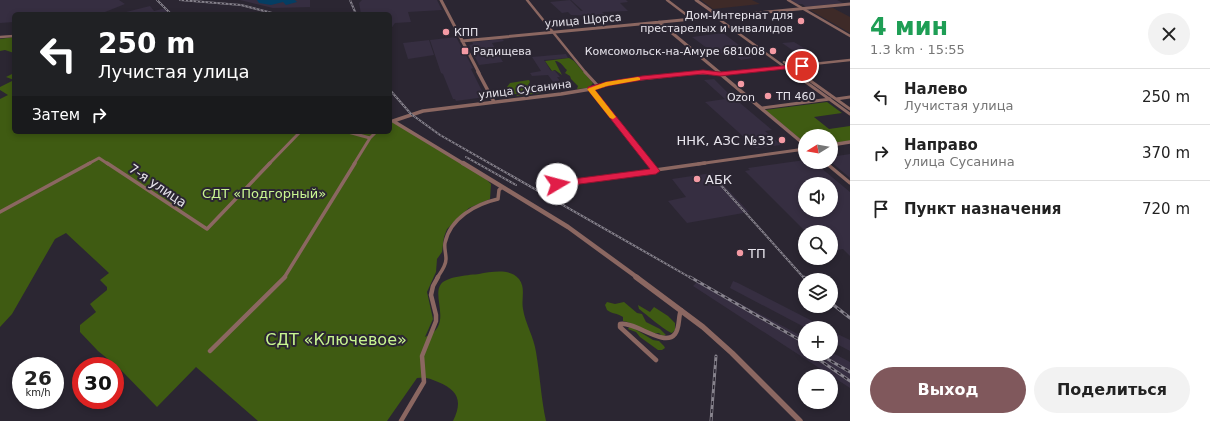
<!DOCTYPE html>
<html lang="ru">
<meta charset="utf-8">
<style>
body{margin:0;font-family:"DejaVu Sans",sans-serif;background:#f2f2f2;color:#222;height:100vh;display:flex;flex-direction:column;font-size:15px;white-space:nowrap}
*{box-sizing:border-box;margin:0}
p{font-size:13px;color:#767676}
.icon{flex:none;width:22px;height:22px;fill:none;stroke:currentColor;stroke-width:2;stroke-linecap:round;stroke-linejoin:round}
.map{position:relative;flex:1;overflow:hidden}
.sheet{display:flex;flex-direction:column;background:#fff;width:360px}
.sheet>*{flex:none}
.guide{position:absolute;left:12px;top:12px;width:380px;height:122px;border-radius:6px;box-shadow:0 2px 6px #0003;background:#202124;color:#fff;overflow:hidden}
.needle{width:26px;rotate:259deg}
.tools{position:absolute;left:798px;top:129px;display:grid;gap:8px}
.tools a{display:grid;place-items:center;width:40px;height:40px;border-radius:50%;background:#fff;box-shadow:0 2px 6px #0003;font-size:20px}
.speed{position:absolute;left:12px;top:357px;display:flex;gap:8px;font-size:20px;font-weight:700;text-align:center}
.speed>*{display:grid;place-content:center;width:52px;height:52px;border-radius:50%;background:#fff;box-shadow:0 2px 6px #0003;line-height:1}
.speed small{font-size:10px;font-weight:400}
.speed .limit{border:6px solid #d22;background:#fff;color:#111}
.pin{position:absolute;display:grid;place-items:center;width:34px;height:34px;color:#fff;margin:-17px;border:2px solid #fff;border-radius:50%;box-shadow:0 1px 4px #0007}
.me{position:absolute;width:44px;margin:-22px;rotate:82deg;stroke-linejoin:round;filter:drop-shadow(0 0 3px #0008)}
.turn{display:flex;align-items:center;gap:14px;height:84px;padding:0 20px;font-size:18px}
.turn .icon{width:52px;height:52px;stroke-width:2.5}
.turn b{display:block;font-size:28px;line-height:34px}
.then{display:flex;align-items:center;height:38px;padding:0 20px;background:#0003;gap:8px;font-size:15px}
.round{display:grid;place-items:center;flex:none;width:42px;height:42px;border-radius:21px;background:#f2f2f2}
.head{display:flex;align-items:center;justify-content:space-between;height:68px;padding:0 20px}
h1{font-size:24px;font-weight:800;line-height:30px;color:#1e9e55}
.cta{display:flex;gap:8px;margin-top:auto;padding:8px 20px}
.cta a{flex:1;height:46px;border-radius:24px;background:#80585c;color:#fff;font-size:16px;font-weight:800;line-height:46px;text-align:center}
.cta a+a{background:#f2f2f2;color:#222}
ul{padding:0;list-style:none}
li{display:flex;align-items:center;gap:12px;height:56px;padding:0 20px;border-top:1px solid #e0e0e0}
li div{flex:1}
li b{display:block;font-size:15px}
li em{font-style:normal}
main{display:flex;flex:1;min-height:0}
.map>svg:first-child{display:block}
.built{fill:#362e41;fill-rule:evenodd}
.medical{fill:#3e2a28}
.green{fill:#3f5b12}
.water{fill:#043e63}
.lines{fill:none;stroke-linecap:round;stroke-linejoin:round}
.minor-far3{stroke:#8b6761;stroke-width:2.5}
.minor-far2{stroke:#8b6761;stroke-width:3}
.minor-far1{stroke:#8b6761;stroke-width:3.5}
.minor{stroke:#8b6761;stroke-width:4.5}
.tertiary-far3{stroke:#8b6761;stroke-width:3}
.tertiary-far2{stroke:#8b6761;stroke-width:3.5}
.tertiary-far1{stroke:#8b6761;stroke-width:4.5}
.tertiary{stroke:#8b6761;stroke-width:5.5}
.rail-far1-casing{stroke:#87838d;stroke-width:2}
.rail-casing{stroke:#87838d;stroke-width:3}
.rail-far1{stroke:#2b2632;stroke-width:1;stroke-dasharray:2;stroke-linecap:butt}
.rail{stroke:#2b2632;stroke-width:1.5;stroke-dasharray:4;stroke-linecap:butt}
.route{fill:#e11d48;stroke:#92132f}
.slow{fill:#f59e0b}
.poi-dot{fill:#f49aa4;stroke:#2b2632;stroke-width:1.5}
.labels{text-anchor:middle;stroke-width:4;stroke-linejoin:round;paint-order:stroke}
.far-poi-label{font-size:11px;fill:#e7e4ec;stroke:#2b2632;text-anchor:start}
.far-street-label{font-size:11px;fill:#e7e4ec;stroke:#2b2632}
.poi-label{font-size:13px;fill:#e7e4ec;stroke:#2b2632;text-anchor:start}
.street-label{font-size:13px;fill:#e7e4ec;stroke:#2b2632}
.park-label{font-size:13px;fill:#c8f591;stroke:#2b2632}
.near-park-label{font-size:16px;fill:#c8f591;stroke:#2b2632}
</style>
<main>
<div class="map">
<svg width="850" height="421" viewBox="0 0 850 421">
<rect width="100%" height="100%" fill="#2b2632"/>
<path class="built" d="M 0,0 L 119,0 L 125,4 L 100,14 L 14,14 L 14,22 L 0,23 Z
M 240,0 L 310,0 L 310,7 L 273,8 Z
M 362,0 L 437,0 L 442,10 L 408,12 L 411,22 L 395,23 L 390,30 L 390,14 L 361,14 L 359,3 Z
M 570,0 L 581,11 L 583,11 L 571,0 L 626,0 L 628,2 L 620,3 L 628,11 L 602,12 L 604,14 L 596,15 L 596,16 L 571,15 L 568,12 L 562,13 L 550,2 Z
M 790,0 L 837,0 L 843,3 L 806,7 L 802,4 L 797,4 Z
M 150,6 L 154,11 L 166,8 L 173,14 L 118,14 Z
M 723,33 L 739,45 L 735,46 L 752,58 L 741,60 L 731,52 L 715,54 L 692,37 Z
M 456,37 L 473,68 L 471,69 L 485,97 L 456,101 L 455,99 L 453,99 L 443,74 L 441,73 L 430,40 Z
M 502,39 L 504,41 L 492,43 L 503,62 L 479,65 L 469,45 L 473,44 L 472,42 Z
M 429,40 L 434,55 L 408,59 L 403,43 Z
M 794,42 L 814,54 L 801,56 L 782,43 Z
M 566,54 L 568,58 L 544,60 L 551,71 L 555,71 L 560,77 L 557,77 L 566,89 L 559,90 L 548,75 L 532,76 L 530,73 L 541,71 L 532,57 Z
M 714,79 L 727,92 L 772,130 L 765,131 L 781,145 L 756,148 L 705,102 L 725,99 L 704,80 Z
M 850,154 L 850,178 L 831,162 L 831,157 Z
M 805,160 L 805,162 L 814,162 L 850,192 L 850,256 L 843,249 L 831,251 L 831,232 L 806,232 L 745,171 L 750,170 L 748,168 ZM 805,184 L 831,184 L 831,210 L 805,210 Z
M 712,173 L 749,212 L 687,223 L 668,201 L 686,197 L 672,179 Z
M 698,281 L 805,338 L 805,354 L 831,354 L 831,352 L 850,362 L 850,388 L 693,286 Z
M 733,281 L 738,283 L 826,328 L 806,328 L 730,288 Z
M 831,331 L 850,340 L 850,351 L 831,341 Z"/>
<path class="medical" d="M 701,0 L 752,0 L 760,4 L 713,9 Z
M 833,8 L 850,17 L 850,33 L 810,10 Z"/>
<path class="green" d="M 14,37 L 14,53 L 5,50 L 0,51 L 0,39 Z
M 569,58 L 574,61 L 593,83 L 589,88 L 577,89 L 578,86 L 571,79 L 570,76 L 565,73 L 567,70 C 564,68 561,61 555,61 L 562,75 L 555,70 L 552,71 L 545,61 Z
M 14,73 L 14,132 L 390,132 L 390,124 L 393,122 L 485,178 L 491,184 L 490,199 L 469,208 L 447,229 L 444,237 L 442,252 L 437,259 L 436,272 L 427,292 L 433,319 L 425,337 C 454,326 431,297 441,284 C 448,276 470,275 479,274 C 491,272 510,268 519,279 C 526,288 521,299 523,309 C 525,323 534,337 536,352 C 540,375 541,398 546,421 L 453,421 C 463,401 458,390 438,382 C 430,378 425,377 417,378 L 387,421 L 258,421 L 196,367 L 157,407 L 118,367 L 98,351 L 80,332 L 80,325 L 96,312 L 90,304 L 107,290 L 107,287 L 100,280 L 109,273 L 66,233 L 55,239 L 12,314 L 0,327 L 0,99 L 8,95 L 0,90 L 0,87 L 14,80 L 6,77 Z
M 529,80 L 530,82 L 528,85 L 532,85 L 531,87 L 538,90 L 541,93 L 516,96 C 520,92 530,95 536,91 C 529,87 523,91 517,94 L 513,94 L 512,91 L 507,91 L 507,87 L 510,83 Z
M 827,102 L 842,113 L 814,117 L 829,129 L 850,126 L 850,141 L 831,143 L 831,136 L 805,136 L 805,143 L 765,110 Z
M 607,302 L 615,304 L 624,302 L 637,313 L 642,314 L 646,322 L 660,329 L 666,335 L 662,336 L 659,333 C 648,335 636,323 623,321 L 623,317 C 617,313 612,314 607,310 L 605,305 Z
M 638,305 L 650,312 L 654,307 L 668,316 L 675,323 L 675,330 L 672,333 C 665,331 646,314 639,309 Z
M 630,326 L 653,340 L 659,341 L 664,346 L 665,348 L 662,350 L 658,350 L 640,337 L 636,332 L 628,329 Z"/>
<path class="water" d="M 257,0 L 295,0 L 297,2 L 286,5 L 283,2 L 271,5 L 259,3 Z"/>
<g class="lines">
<path class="minor-far3" d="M 527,0 L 586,73
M 667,0 L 692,19
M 788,0 L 850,36
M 716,17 L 793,73
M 0,37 L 14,36
M 784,62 L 800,73
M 729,73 L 850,60"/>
<path class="minor-far2" d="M 585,72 L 598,86
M 792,72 L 850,114
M 798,72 L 850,109
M 720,74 L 738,72
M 591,89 L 651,164
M 836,99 L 850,97
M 762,108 L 830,99
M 348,132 L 370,138
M 825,162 L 828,164
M 88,164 L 99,158 L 108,164
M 269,164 L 300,132
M 354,164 L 370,138 L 376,132
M 698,164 L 805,149"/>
<path class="minor-far1" d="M 107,163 L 207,229 L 270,163
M 650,163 L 656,171
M 826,163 L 850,183
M 557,184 L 705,163
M 0,212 L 90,163
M 284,278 L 355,163
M 437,278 C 441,272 446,266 446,259 C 446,253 444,248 445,243 C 450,218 476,204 498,199 L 499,190 L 502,187"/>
<path class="minor" d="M 210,351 L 285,277
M 656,360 L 620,327 L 620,324 C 635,321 664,348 675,334 C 680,328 678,317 681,310
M 401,421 L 424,382 L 422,356 L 436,321 L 436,315 L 431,295 L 433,286 L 438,277"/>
<path class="tertiary-far3" d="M 441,0 L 479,73
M 696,0 L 720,17
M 659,22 L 720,73
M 462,41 L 850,4
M 693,73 L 712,73"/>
<path class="tertiary-far2" d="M 478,72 L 494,102
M 704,72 L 720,74
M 718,72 L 805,145
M 393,121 L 464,164
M 393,121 L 423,111 L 561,94 L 591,89 L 620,81 L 702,72
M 831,145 L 850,142"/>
<path class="tertiary-far1" d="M 463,163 L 568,227 L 638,278"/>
<path class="tertiary" d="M 636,277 L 703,327 L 732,353 L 800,421"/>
<defs>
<path id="rail-far1" d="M 157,0 L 171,14
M 180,0 L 241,5 L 276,14
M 350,0 L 356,14
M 390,90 L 411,114 L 440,135 L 691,278
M 466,157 L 516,185
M 718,182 L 804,278"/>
<path id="rail" d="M 690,277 L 805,343
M 804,277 L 806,280
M 831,303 L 850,318
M 811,354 L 850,381
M 824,357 L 850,372
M 711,421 L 716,356"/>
</defs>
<use href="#rail-far1" class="rail-far1-casing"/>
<use href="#rail" class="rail-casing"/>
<use href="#rail-far1" class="rail-far1"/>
<use href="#rail" class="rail"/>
</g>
<path class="route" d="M 802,64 L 805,66 L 804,67 L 720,76 L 703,74 L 642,80 L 607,86 L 595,90 L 660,171 L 656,174 L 557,187 L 553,184 L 557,181 L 650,169 L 588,90 L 588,87 L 606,82 L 642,76 L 703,70 L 720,72 Z"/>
<path class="slow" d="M 638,77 L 640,78 L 640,80 L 607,86 L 595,90 L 616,117 L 613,119 L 610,118 L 587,89 L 606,82 Z"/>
<g class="poi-dot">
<circle cx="801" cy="21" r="4"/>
<circle cx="446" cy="32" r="4"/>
<rect x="461" y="47" width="8" height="8" rx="2"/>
<circle cx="773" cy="51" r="4"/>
<circle cx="741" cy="84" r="4"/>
<circle cx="768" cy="96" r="4"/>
<circle cx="782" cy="140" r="4"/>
<circle cx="697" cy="179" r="4"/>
<circle cx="740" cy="253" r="4"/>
</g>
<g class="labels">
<g class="far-poi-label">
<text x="793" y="19" text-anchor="end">Дом-Интернат для<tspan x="793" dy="13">престарелых и инвалидов</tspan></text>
<text x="454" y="36">КПП</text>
<text x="473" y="55">Радищева</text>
<text x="765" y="55" text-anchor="end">Комсомольск-на-Амуре 681008</text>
<text x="776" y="100">ТП 460</text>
<text x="741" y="101" text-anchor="middle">Ozon</text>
</g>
<g class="far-street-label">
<text transform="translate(583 20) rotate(-5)" y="4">улица Щорса</text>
<text transform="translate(525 89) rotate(-7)" y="4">улица Сусанина</text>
</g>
<g class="poi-label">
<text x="774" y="145" text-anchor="end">ННК, АЗС №33</text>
<text x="705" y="184">АБК</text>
<text x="748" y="258">ТП</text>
</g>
<g class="street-label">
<text transform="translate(158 185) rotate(34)" y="5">7-я улица</text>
</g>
<g class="park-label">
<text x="264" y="198">СДТ «Подгорный»</text>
</g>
<g class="near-park-label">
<text x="336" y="345">СДТ «Ключевое»</text>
</g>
</g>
</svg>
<div class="tools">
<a><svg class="needle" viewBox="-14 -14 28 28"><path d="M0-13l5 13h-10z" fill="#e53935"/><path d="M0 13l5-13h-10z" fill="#767676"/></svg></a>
<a><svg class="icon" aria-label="sound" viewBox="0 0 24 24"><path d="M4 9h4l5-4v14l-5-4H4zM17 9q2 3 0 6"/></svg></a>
<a><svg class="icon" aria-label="search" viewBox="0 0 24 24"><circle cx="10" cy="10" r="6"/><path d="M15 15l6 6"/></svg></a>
<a><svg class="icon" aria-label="layers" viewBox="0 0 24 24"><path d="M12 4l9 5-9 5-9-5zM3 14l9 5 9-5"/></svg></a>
<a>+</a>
<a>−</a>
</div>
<div class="speed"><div>26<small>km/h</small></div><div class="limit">30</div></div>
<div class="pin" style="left:802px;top:66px;background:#d93025"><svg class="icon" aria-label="arrive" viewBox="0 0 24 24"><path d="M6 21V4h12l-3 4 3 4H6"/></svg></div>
<svg class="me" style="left:557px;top:184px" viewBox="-20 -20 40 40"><circle r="19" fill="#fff"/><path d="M0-13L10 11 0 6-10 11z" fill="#e11d48"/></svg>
<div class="guide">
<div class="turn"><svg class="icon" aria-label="left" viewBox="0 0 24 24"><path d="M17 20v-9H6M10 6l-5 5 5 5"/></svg><div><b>250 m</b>Лучистая улица</div></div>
<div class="then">Затем<svg class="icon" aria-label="right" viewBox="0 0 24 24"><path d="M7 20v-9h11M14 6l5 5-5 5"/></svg></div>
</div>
</div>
<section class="sheet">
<div class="head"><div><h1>4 мин</h1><p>1.3 km · 15:55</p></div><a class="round"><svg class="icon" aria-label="close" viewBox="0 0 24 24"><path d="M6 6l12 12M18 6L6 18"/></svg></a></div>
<ul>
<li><svg class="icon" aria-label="left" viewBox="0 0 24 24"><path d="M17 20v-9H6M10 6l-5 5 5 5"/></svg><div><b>Налево</b><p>Лучистая улица</p></div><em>250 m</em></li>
<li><svg class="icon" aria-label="right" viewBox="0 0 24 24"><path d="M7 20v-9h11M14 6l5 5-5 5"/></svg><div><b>Направо</b><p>улица Сусанина</p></div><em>370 m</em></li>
<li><svg class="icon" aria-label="arrive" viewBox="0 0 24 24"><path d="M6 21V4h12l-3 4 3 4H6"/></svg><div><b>Пункт назначения</b></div><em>720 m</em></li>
</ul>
<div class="cta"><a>Выход</a><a>Поделиться</a></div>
</section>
</main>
